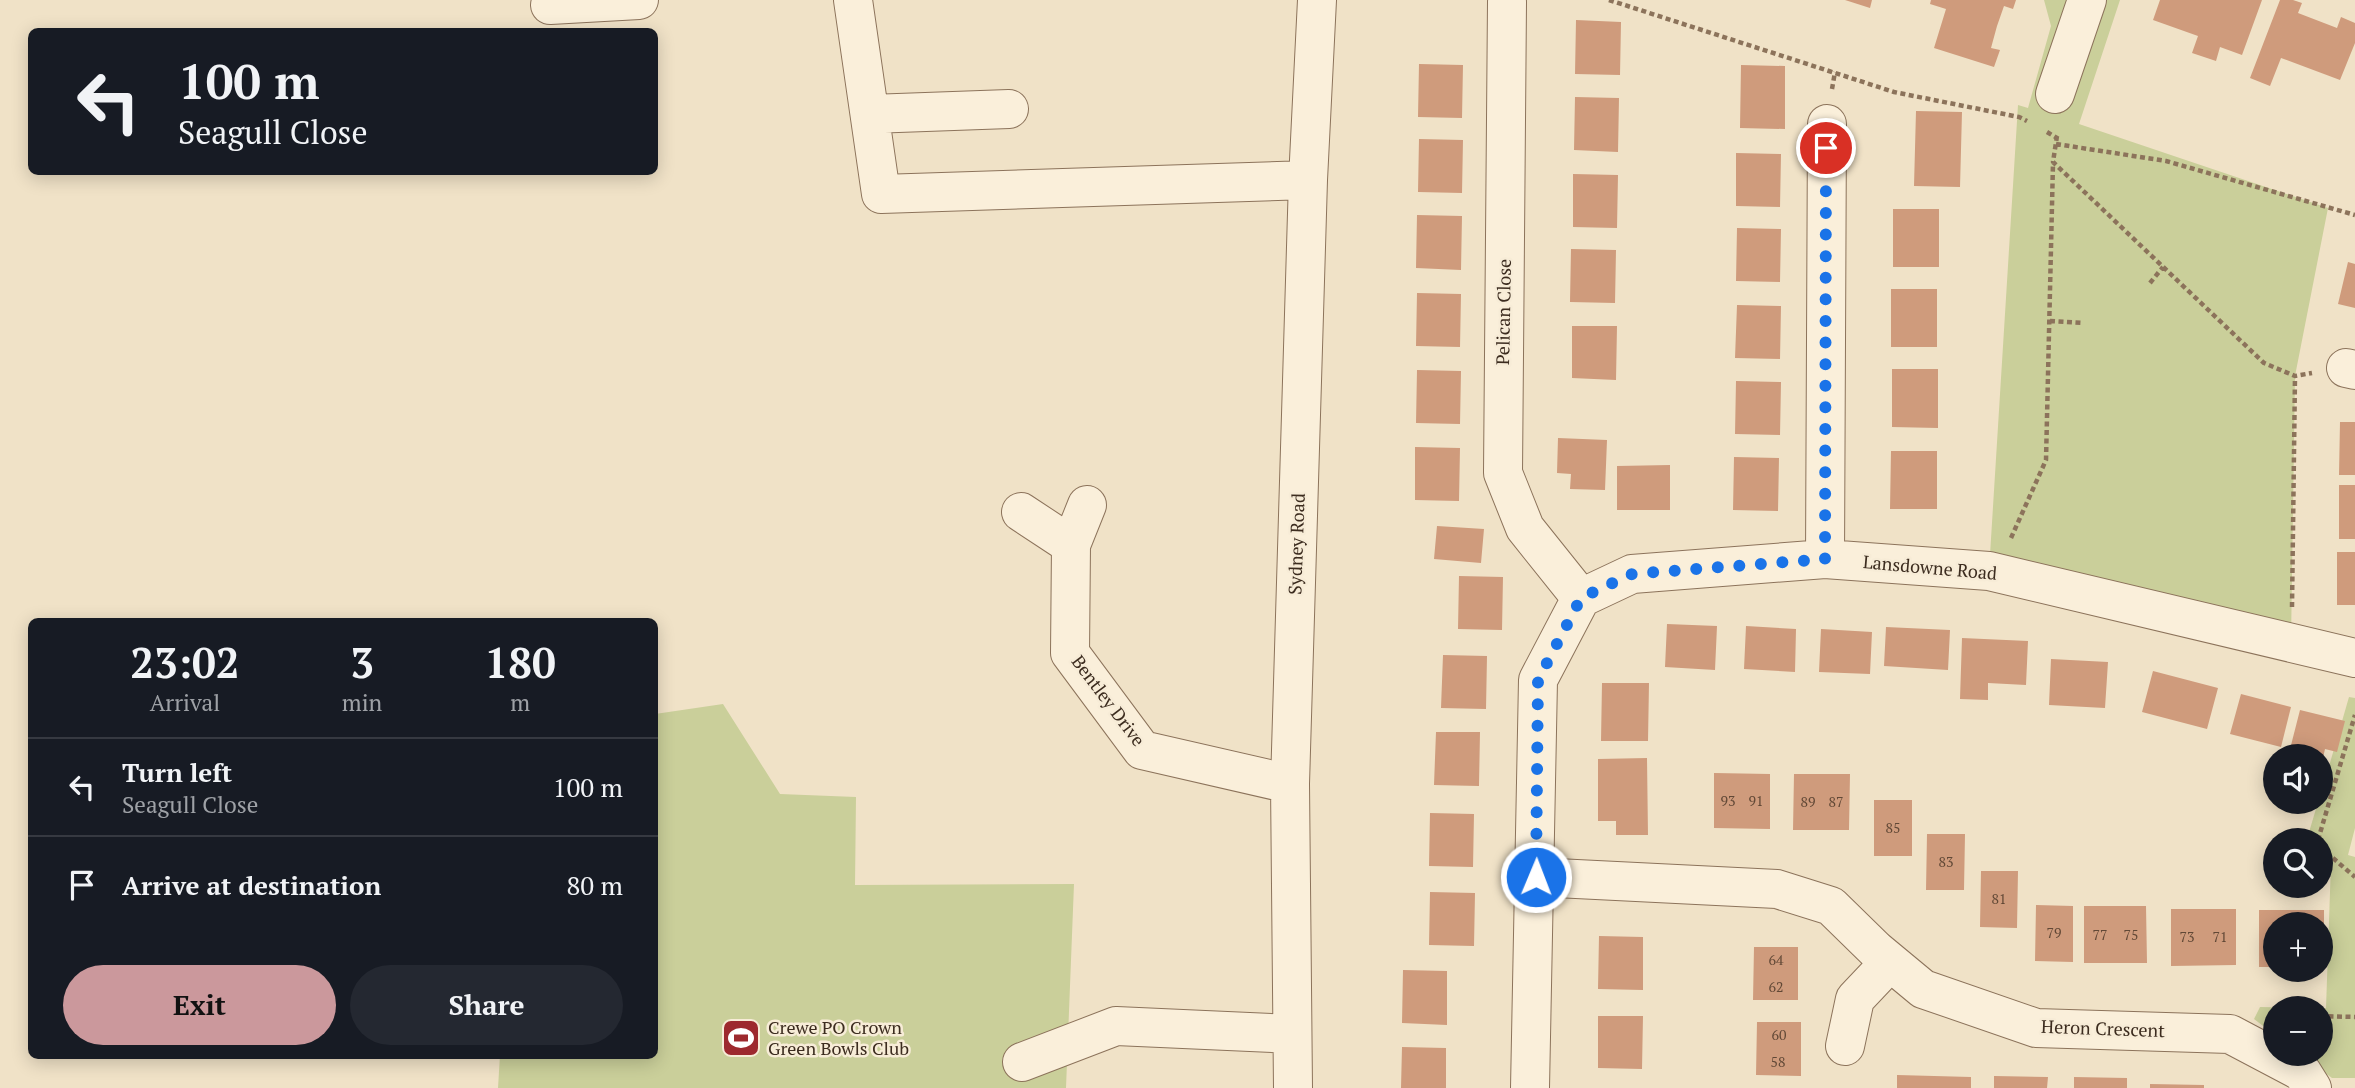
<!DOCTYPE html>
<meta charset="utf-8">
<style>
body{margin:0;font-family:"PT Serif",serif;background:#242831;color:#f1f3f6;height:100vh;display:flex;flex-direction:column;font-size:26px;white-space:nowrap}
*{box-sizing:border-box;margin:0}
p{font-size:23px;color:#9ea1a6}
.icon{flex:none;width:38px;height:38px;fill:none;stroke:currentColor;stroke-width:2;stroke-linecap:round;stroke-linejoin:round}
.map{position:relative;flex:1;overflow:hidden}
.details{position:absolute;left:28px;top:618px;width:630px;height:441px;display:flex;flex-direction:column;background:#171b24;border-radius:10px;box-shadow:0 4px 18px #0003}
.details>*{flex:none}
.top-card{position:absolute;left:28px;top:28px;width:630px;height:147px;border-radius:10px;box-shadow:0 4px 18px #0003;background:#171b24;color:#f1f3f6;overflow:hidden}
.tools{position:absolute;left:2263px;top:744px;display:grid;gap:14px}
.tools a{display:grid;place-items:center;width:70px;height:70px;border-radius:50%;background:#171b24;box-shadow:0 4px 18px #0003;font-size:35px}
.pin{position:absolute;display:grid;place-items:center;width:60px;height:60px;color:#fff;margin:-30px;border:4px solid #fff;border-radius:50%;box-shadow:0 2px 7px #0007}
.me{position:absolute;width:77px;margin:-38px;rotate:1deg;stroke-linejoin:round;filter:drop-shadow(0 0 5px #0008)}
.turn{display:flex;align-items:center;gap:24px;height:147px;padding:0 35px;font-size:32px}
.turn .icon{width:91px;height:91px;stroke-width:2.5}
.turn b{display:block;font-size:49px;line-height:60px}
.eta{display:flex;justify-content:space-evenly;align-items:center;height:119px;text-align:center}
.eta b{font-size:42px;font-weight:700;line-height:49px}
.action{display:flex;gap:14px;margin-top:auto;padding:14px 35px}
.action a{flex:1;height:80px;border-radius:42px;background:#cb989c;color:#111;font-size:28px;font-weight:700;line-height:80px;text-align:center}
.action a+a{background:#242831;color:#f1f3f6}
ul{padding:0;list-style:none}
li{display:flex;align-items:center;gap:21px;height:98px;padding:0 35px;border-top:2px solid #363941}
li div{flex:1}
li b{display:block;font-size:26px}
li em{font-style:normal}
.map>svg:first-child{display:block}
.green{fill:#cacf9a}
.building{fill:#cf9b7c}
.lines{fill:none;stroke-linecap:round;stroke-linejoin:round}
.minor-casing{stroke:#8c735b;stroke-width:40}
.path{stroke:#8c735b;stroke-width:4.5;stroke-dasharray:5 3.5;stroke-linecap:butt}
.minor{stroke:#faefda;stroke-width:38}
.route{stroke:#1a73e8;stroke-width:12;stroke-dasharray:0 21.6}
.labels{text-anchor:middle;stroke-width:5;stroke-linejoin:round;paint-order:stroke}
.number-label{font-size:14px;fill:#614836}
.street-label{font-size:18px;fill:#3c2c1f;stroke:#f7ecd7}
.poi-label{font-size:18px;fill:#3c2c1f;stroke:#f7ecd7;text-anchor:start}
</style>
<div class="map">
<svg width="2355" height="1088" viewBox="0 0 2355 1088">
<rect width="100%" height="100%" fill="#f0e2c7"/>
<path class="green" d="M 2044,0 L 2120,0 L 2079,124 L 2328,208 L 2295,376 L 2291,642 L 1989,571 L 2018,105 L 2028,108 L 2051,26 Z
M 2349,697 L 2355,698 L 2355,828 L 2348,855 L 2355,857 L 2355,1078 L 2332,1078 L 2300,1054 L 2320,1054 L 2320,1008 L 2275,1008 L 2275,1035 L 2254,1019 L 2260,1007 L 2326,1008 L 2331,863 L 2321,852 L 2320,840 L 2307,839 L 2318,802 L 2320,802 L 2321,794 Z
M 723,704 L 780,794 L 856,797 L 855,885 L 1074,884 L 1066,1088 L 498,1088 L 500,1055 L 654,1055 L 655,714 Z"/>
<path class="building" d="M 1845,0 L 1872,0 L 1870,8 Z
M 1931,0 L 2016,0 L 2013,9 L 2004,6 L 1997,26 L 1991,48 L 2000,50 L 1994,67 L 1934,48 L 1946,9 L 1930,4 Z
M 2160,0 L 2262,0 L 2242,55 L 2220,47 L 2216,61 L 2192,53 L 2198,36 L 2153,20 Z
M 2280,0 L 2293,0 L 2302,3 L 2298,13 L 2337,28 L 2341,17 L 2355,23 L 2355,43 L 2340,80 L 2281,58 L 2270,86 L 2250,78 Z
M 1576,20 L 1621,22 L 1620,75 L 1575,74 Z
M 1419,64 L 1463,65 L 1462,118 L 1418,117 Z
M 1741,65 L 1785,66 L 1785,129 L 1740,128 Z
M 1575,97 L 1619,98 L 1618,152 L 1574,150 Z
M 1916,111 L 1962,112 L 1960,187 L 1914,186 Z
M 1419,139 L 1463,140 L 1462,193 L 1418,192 Z
M 1736,153 L 1781,154 L 1780,207 L 1736,206 Z
M 1573,174 L 1618,175 L 1617,228 L 1573,227 Z
M 1893,209 L 1939,209 L 1939,267 L 1893,267 Z
M 1417,215 L 1462,216 L 1461,270 L 1416,268 Z
M 1737,228 L 1781,229 L 1780,282 L 1736,281 Z
M 1571,249 L 1616,250 L 1615,303 L 1570,302 Z
M 2348,262 L 2355,264 L 2355,308 L 2338,304 Z
M 1891,289 L 1937,289 L 1937,347 L 1891,347 Z
M 1417,293 L 1461,294 L 1460,347 L 1416,346 Z
M 1737,305 L 1781,306 L 1780,359 L 1735,358 Z
M 1572,326 L 1617,326 L 1616,380 L 1572,378 Z
M 1892,369 L 1938,369 L 1938,428 L 1892,427 Z
M 1417,370 L 1461,371 L 1460,424 L 1416,423 Z
M 1736,381 L 1781,382 L 1780,435 L 1735,434 Z
M 2340,422 L 2355,422 L 2355,475 L 2339,475 Z
M 1558,438 L 1607,440 L 1605,490 L 1570,489 L 1571,474 L 1557,473 Z
M 1415,447 L 1460,448 L 1459,501 L 1415,500 Z
M 1891,451 L 1937,451 L 1937,509 L 1890,509 Z
M 1734,457 L 1779,458 L 1778,511 L 1733,510 Z
M 1670,465 L 1670,510 L 1617,510 L 1617,466 Z
M 2339,485 L 2355,485 L 2355,539 L 2339,539 Z
M 1437,526 L 1484,529 L 1481,563 L 1434,559 Z
M 2337,552 L 2355,552 L 2355,605 L 2337,605 Z
M 1459,576 L 1503,577 L 1502,630 L 1458,629 Z
M 1667,624 L 1717,626 L 1715,670 L 1665,667 Z
M 1746,626 L 1796,629 L 1795,672 L 1744,669 Z
M 1886,627 L 1950,630 L 1948,670 L 1884,666 Z
M 1821,629 L 1872,632 L 1870,674 L 1819,672 Z
M 1962,638 L 2028,641 L 2026,685 L 1988,683 L 1988,700 L 1960,699 Z
M 1443,655 L 1487,656 L 1486,709 L 1441,708 Z
M 2051,659 L 2108,662 L 2105,708 L 2049,705 Z
M 2153,671 L 2218,688 L 2207,729 L 2142,712 Z
M 1602,683 L 1649,683 L 1648,741 L 1601,741 Z
M 2241,694 L 2291,707 L 2281,747 L 2230,734 Z
M 2300,710 L 2345,721 L 2337,752 L 2325,749 L 2322,762 L 2320,756 L 2303,756 L 2289,753 Z
M 1436,732 L 1480,732 L 1479,786 L 1434,785 Z
M 1647,758 L 1648,835 L 1616,835 L 1616,821 L 1598,821 L 1598,759 Z
M 1714,773 L 1770,774 L 1770,829 L 1714,828 Z
M 1794,774 L 1850,774 L 1849,830 L 1793,830 Z
M 1874,800 L 1912,800 L 1912,856 L 1874,856 Z
M 1430,813 L 1474,814 L 1473,867 L 1429,866 Z
M 1927,834 L 1965,834 L 1964,890 L 1926,890 Z
M 1981,871 L 2018,871 L 2017,928 L 1980,927 Z
M 1430,892 L 1475,893 L 1474,946 L 1429,945 Z
M 2036,905 L 2073,906 L 2073,962 L 2035,961 Z
M 2084,906 L 2146,906 L 2147,963 L 2084,963 Z
M 2171,909 L 2236,909 L 2236,965 L 2171,966 Z
M 2259,910 L 2324,910 L 2324,966 L 2320,966 L 2320,924 L 2275,924 L 2275,967 L 2259,967 Z
M 1599,936 L 1643,937 L 1643,990 L 1598,989 Z
M 1754,947 L 1798,947 L 1798,1000 L 1753,1000 Z
M 1403,970 L 1447,971 L 1447,1025 L 1402,1023 Z
M 1598,1016 L 1643,1016 L 1642,1069 L 1598,1068 Z
M 1757,1022 L 1801,1022 L 1801,1076 L 1756,1075 Z
M 1402,1047 L 1446,1048 L 1446,1088 L 1401,1088 Z
M 1897,1075 L 1971,1077 L 1971,1088 L 1897,1088 Z
M 1994,1076 L 2048,1077 L 2047,1088 L 1994,1088 Z
M 2074,1077 L 2127,1078 L 2127,1088 L 2074,1088 Z
M 2150,1084 L 2204,1085 L 2204,1088 L 2150,1088 Z"/>
<g class="lines">
<defs>
<path id="minor" d="M 853,0 L 881,194 L 1308,180
M 1507,2 L 1503,473 L 1525,528 L 1581,598
M 550,5 L 639,0
M 2055,94 L 2087,0
M 870,114 L 1009,109
M 2346,368 L 2355,370
M 1087,505 L 1071,545 L 1070,653 L 1142,750 L 1290,784
M 1021,512 L 1071,545
M 1825,559 L 1827,124
M 1536,877 L 1777,889 L 1831,906 L 1876,950 L 1923,989 L 2036,1028 L 2230,1034 L 2302,1072 L 2312,1088
M 1845,1046 L 1855,999 L 1890,962
M 1022,1062 L 1116,1026 L 1292,1034
M 1293,1088 L 1290,784 L 1308,180 L 1317,0
M 1530,1088 L 1538,680 L 1581,598 L 1632,574 L 1825,559 L 1989,571 L 2355,658"/>
</defs>
<use href="#minor" class="minor-casing"/>
<path class="path" d="M 1609,0 L 1894,92 L 2019,117 L 2027,121
M 1832,89 L 1835,72
M 2047,132 L 2057,138
M 2057,136 L 2053,162 L 2264,363 L 2295,376 L 2312,373
M 2056,144 L 2166,161 L 2355,215
M 2150,283 L 2163,267
M 2050,321 L 2083,323
M 2011,538 L 2046,460 L 2053,163
M 2292,607 L 2295,376
M 2318,840 L 2355,715
M 2320,847 L 2355,877
M 2320,1016 L 2355,1017"/>
<use href="#minor" class="minor"/>
</g>
<g class="lines">
<path class="route" d="M 1536,877 L 1538,680 L 1581,598 L 1632,574 L 1825,559 L 1826,148"/>
</g>
<defs>
<symbol id="stadium-square" viewBox="-11 -11 22 22"><rect x="-9" y="-9" width="18" height="18" rx="4" fill="#9d292e" stroke="#f7ecd7"/><path d="M0-5a6.5 5 0 1 0 0 10a6.5 5 0 1 0 0-10ZM-3.5-1.8h7v3.6h-7Z" fill="#fff"/></symbol>
</defs>
<g fill-rule="evenodd">
<use href="#stadium-square" x="719" y="1016" width="44" height="44"/>
</g>
<g class="labels">
<g class="number-label">
<text x="1728" y="806">93</text>
<text x="1756" y="806">91</text>
<text x="1808" y="807">89</text>
<text x="1836" y="807">87</text>
<text x="1893" y="833">85</text>
<text x="1946" y="867">83</text>
<text x="1999" y="904">81</text>
<text x="2054" y="938">79</text>
<text x="2100" y="940">77</text>
<text x="2131" y="940">75</text>
<text x="2187" y="942">73</text>
<text x="2220" y="942">71</text>
<text x="1776" y="965">64</text>
<text x="1776" y="992">62</text>
<text x="1779" y="1040">60</text>
<text x="1778" y="1067">58</text>
</g>
<g class="street-label">
<text transform="translate(1504 312) rotate(-89)" y="6">Pelican Close</text>
<text transform="translate(1297 544) rotate(-88)" y="6">Sydney Road</text>
<text transform="translate(1930 568) rotate(5)" y="6">Lansdowne Road</text>
<text transform="translate(1108 701) rotate(53)" y="6">Bentley Drive</text>
<text transform="translate(2103 1029) rotate(2)" y="6">Heron Crescent</text>
</g>
<g class="poi-label">
<text x="768" y="1034">Crewe PO Crown<tspan x="768" dy="21">Green Bowls Club</tspan></text>
</g>
</g>
</svg>
<div class="tools">
<a><svg class="icon" aria-label="sound" viewBox="0 0 24 24"><path d="M4 9h4l5-4v14l-5-4H4zM17 9q2 3 0 6"/></svg></a>
<a><svg class="icon" aria-label="search" viewBox="0 0 24 24"><circle cx="10" cy="10" r="6"/><path d="M15 15l6 6"/></svg></a>
<a>+</a>
<a>−</a>
</div>
<div class="pin" style="left:1826px;top:148px;background:#d93025"><svg class="icon" aria-label="arrive" viewBox="0 0 24 24"><path d="M6 21V4h12l-3 4 3 4H6"/></svg></div>
<svg class="me" style="left:1536px;top:877px" viewBox="-20 -20 40 40"><circle r="17" fill="#1a73e8" stroke="#fff" stroke-width="3"/><path d="M0-11L8 9 0 5-8 9z" fill="#fff"/></svg>
<div class="top-card">
<div class="turn"><svg class="icon" aria-label="left" viewBox="0 0 24 24"><path d="M17 20v-9H6M10 6l-5 5 5 5"/></svg><div><b>100 m</b>Seagull Close</div></div>
</div>
<section class="details">
<div class="eta">
<div><b>23:02</b><p>Arrival</p></div>
<div><b>3</b><p>min</p></div>
<div><b>180</b><p>m</p></div>
</div>
<ul>
<li><svg class="icon" aria-label="left" viewBox="0 0 24 24"><path d="M17 20v-9H6M10 6l-5 5 5 5"/></svg><div><b>Turn left</b><p>Seagull Close</p></div><em>100 m</em></li>
<li><svg class="icon" aria-label="arrive" viewBox="0 0 24 24"><path d="M6 21V4h12l-3 4 3 4H6"/></svg><div><b>Arrive at destination</b></div><em>80 m</em></li>
</ul>
<div class="action"><a>Exit</a><a>Share</a></div>
</section>
</div>
